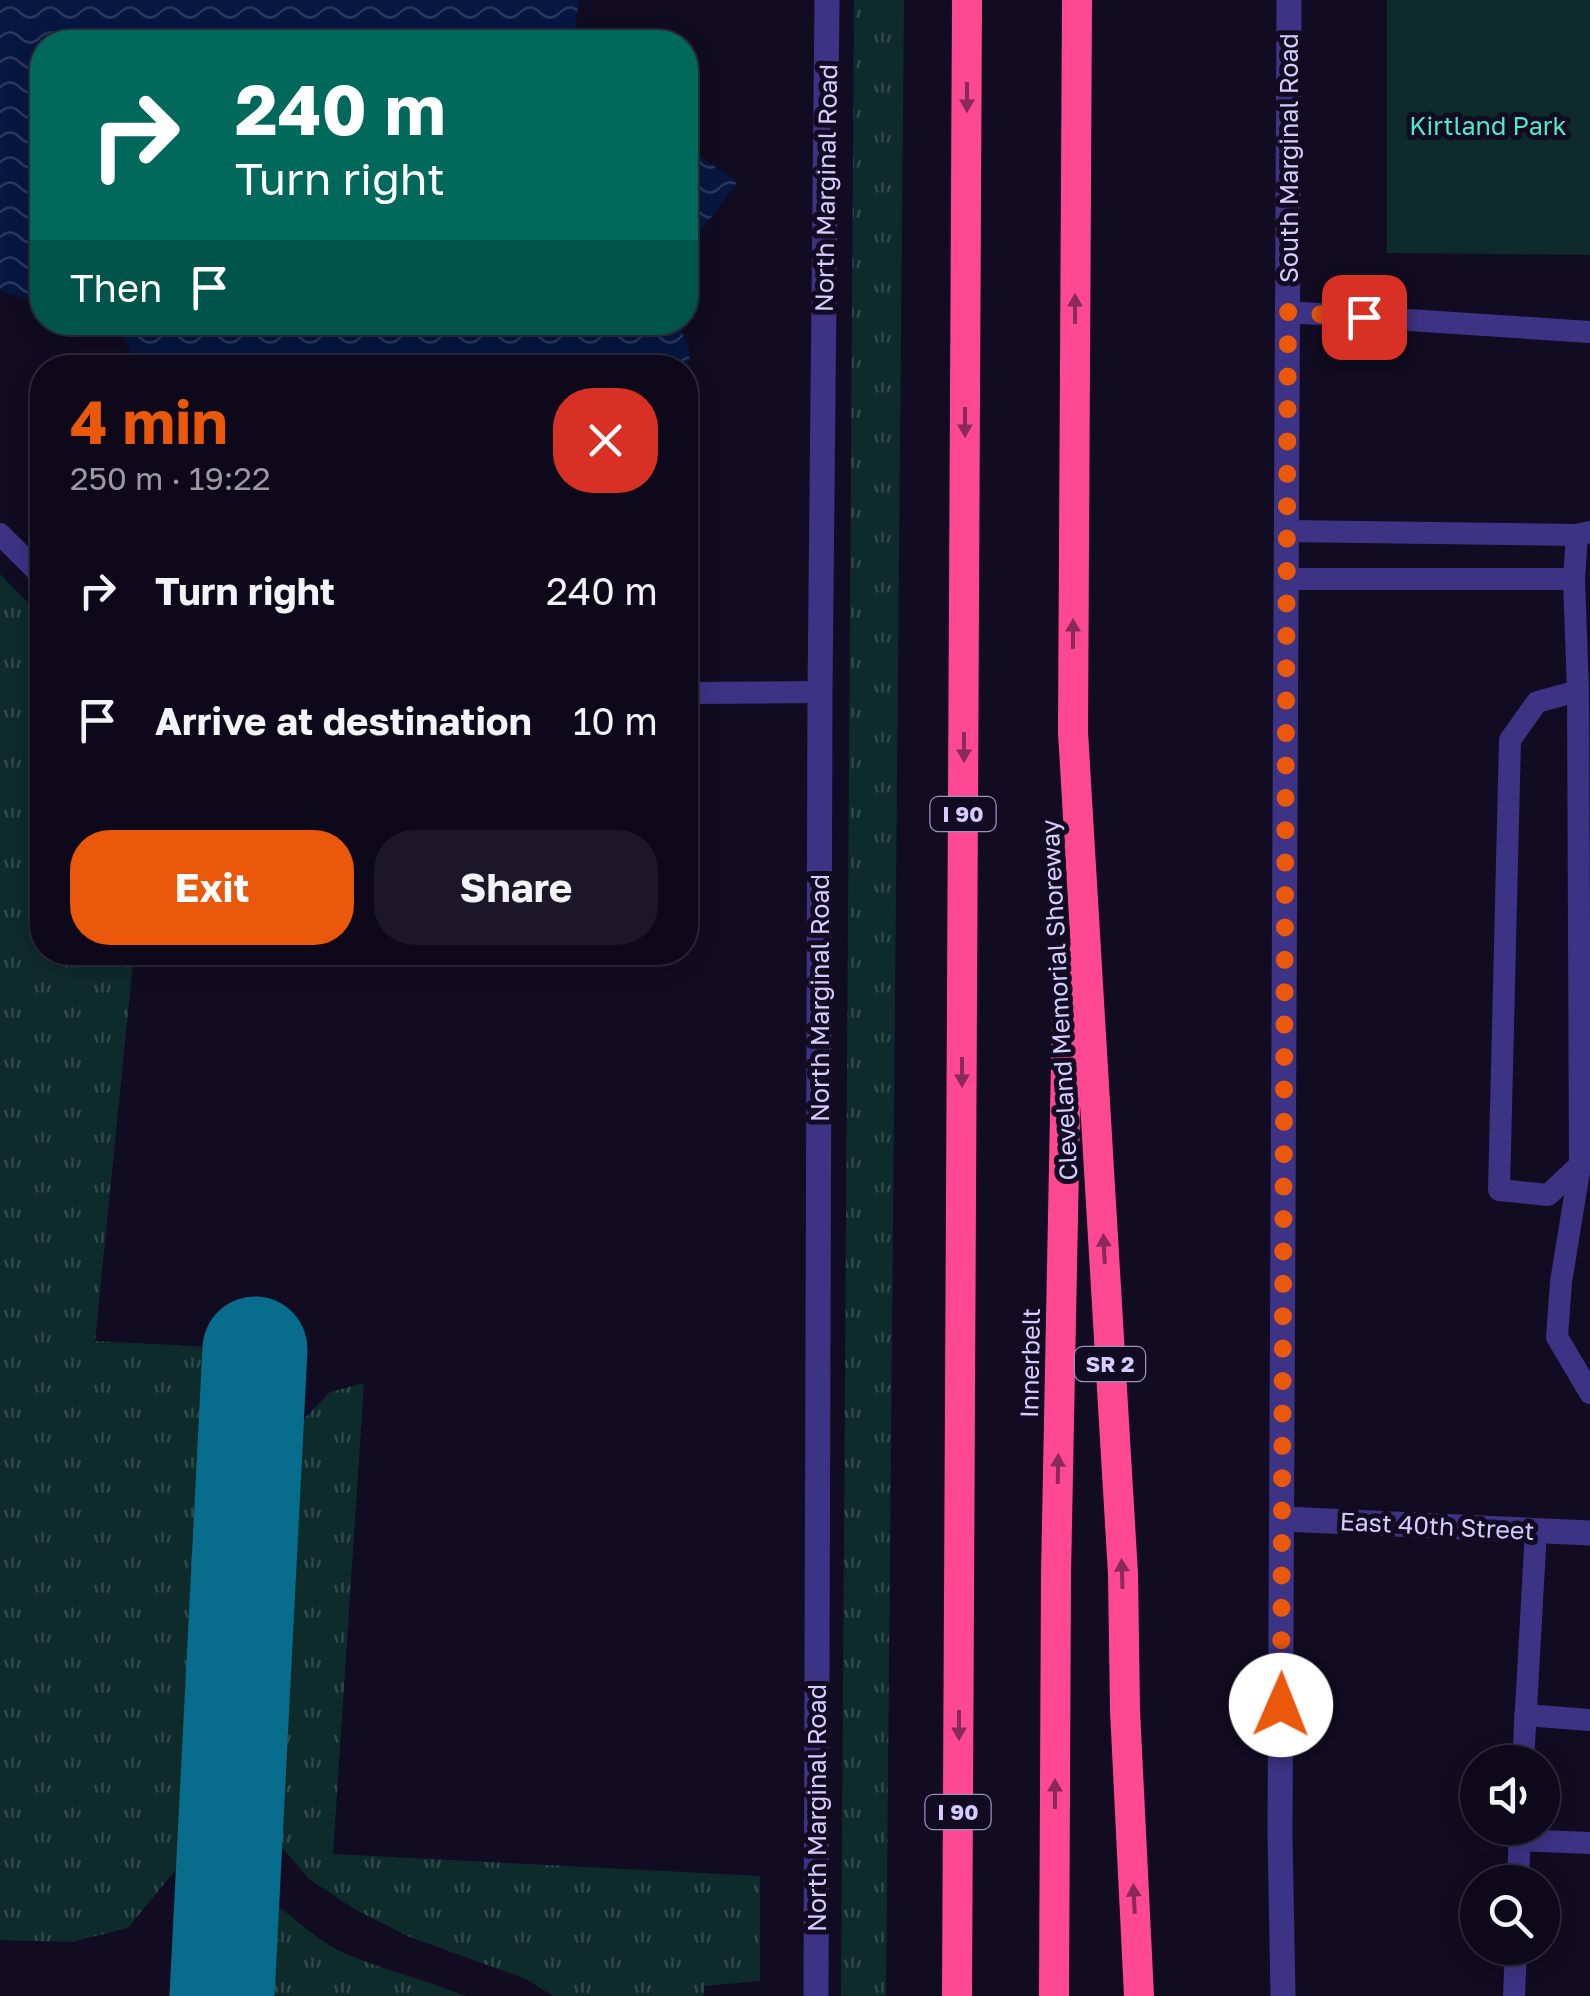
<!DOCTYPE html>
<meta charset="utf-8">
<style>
body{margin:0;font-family:"Golos Text",sans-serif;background:#1b1727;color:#f1f3f6;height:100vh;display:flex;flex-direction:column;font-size:38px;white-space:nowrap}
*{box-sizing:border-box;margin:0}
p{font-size:32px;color:#9a9aa2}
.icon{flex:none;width:55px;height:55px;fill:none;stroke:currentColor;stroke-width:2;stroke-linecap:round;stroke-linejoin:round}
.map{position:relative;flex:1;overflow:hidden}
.side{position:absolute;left:30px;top:355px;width:668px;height:610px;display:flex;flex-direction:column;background:#0d091a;border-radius:40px;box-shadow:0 5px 25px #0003,0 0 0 2px #2d2a39}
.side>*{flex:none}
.hud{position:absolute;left:30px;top:30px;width:668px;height:305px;border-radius:40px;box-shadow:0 5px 25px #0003,0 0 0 2px #2d2a39;background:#00695c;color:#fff;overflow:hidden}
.controls{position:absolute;left:1460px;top:1745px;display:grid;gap:20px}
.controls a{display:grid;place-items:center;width:100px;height:100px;border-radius:50%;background:#0d091a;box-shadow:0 5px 25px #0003,0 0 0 2px #2d2a39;font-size:50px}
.pin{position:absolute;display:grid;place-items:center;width:85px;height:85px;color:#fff;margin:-42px;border-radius:20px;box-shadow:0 5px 15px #0006}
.me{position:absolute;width:110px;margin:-55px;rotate:1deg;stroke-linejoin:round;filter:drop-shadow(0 0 8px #0008)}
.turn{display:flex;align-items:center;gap:35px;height:210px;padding:0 40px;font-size:45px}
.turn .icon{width:130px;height:130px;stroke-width:2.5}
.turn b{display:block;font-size:70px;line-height:85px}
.then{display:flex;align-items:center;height:95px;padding:0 40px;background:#0003;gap:20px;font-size:38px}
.round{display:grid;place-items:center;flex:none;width:105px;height:105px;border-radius:40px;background:#1b1727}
.summary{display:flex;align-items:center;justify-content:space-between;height:170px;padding:0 40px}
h1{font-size:60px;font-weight:700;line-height:75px;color:#ea580c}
.cta{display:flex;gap:20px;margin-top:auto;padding:20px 40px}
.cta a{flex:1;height:115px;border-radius:40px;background:#ea580c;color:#fff;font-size:40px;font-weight:700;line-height:115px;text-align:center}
.cta a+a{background:#1b1727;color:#f1f3f6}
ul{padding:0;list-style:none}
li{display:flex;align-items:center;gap:30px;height:130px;padding:0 40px}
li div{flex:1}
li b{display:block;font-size:38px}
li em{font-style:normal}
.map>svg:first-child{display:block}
.grass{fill:url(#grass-tufts)}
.park{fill:#0e2b2c}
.water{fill:url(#water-waves)}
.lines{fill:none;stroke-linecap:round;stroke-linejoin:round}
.taxiway{stroke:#086c8d;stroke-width:105}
.service{stroke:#3c3385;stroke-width:22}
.minor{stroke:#3c3385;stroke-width:25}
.tertiary{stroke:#3c3385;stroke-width:25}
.motorway{stroke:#ff4891;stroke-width:30}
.oneway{fill:#882a5a}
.route{stroke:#ea580c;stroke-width:18;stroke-dasharray:0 32.4}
.labels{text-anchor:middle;stroke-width:10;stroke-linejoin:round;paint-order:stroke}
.shield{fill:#110c22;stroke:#9b93bd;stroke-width:2.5}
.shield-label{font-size:22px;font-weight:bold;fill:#d6cdff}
.park-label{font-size:25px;fill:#50e8ce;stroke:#110c22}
.street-label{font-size:25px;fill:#d6cdff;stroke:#110c22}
</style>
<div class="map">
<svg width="1590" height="1996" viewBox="0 0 1590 1996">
<defs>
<pattern id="grass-tufts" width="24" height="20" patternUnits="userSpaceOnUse" patternTransform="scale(2.5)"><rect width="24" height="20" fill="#0e2b2c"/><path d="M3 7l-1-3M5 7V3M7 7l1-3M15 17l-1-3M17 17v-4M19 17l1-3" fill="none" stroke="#30494c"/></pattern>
<pattern id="water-waves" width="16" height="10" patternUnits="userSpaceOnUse" patternTransform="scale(2.5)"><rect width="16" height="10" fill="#061741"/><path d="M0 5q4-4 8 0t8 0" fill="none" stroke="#2a385e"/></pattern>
</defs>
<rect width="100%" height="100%" fill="#110c22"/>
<path class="grass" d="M 854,0 L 904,0 L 886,1996 L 841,1996 Z
M 0,574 L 42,617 L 42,952 L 134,953 L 95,1341 L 212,1347 L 177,1868 L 128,1928 L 72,1942 L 0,1940 Z
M 364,1383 L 333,1854 L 760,1876 L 760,1981 L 704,1986 L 704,1996 L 553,1996 L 526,1979 L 410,1937 L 356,1910 L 309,1879 L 260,1822 L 280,1444 L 330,1392 Z
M 254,1890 C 284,1907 309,1935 338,1950 C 379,1970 423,1978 465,1996 L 247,1996 Z"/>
<path class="park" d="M 1387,0 L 1590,0 L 1590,255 L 1387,253 Z"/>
<path class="water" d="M 0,0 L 579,0 L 573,42 L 42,42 L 42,305 L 0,290 Z
M 685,146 L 737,182 L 685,253 Z
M 93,323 L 678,323 L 690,352 L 685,383 L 685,368 L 141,368 L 118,330 Z"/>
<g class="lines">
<path class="taxiway" d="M 222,1996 L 255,1349"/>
<path class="service" d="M 1288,312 L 1590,332
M 1286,531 L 1577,535 L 1590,532
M 0,534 L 42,576
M 1287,579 L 1574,579 L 1577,535
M 1574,579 L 1578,691 L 1580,1165 L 1548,1195 L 1499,1190 L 1510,740 L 1537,702 L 1578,691
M 685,693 L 820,692
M 1580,1165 L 1561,1282 L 1557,1337 L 1590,1393
M 1525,1715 L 1590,1720
M 1523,1762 L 1536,1530
M 1520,1840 L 1590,1843
M 1518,1882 L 1520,1828
M 1514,1996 L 1516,1948"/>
<path class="minor" d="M 816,1996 L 820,692 L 827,0"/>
<path class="tertiary" d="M 1284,1519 L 1590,1533
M 1283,1996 L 1280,1834 L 1289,0"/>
<path class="motorway" d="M 1077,0 L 1073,732 L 1123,1574 L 1125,1710 L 1139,1996
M 957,1996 L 967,0
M 1054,1996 L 1056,1575 L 1068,960"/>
</g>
<defs><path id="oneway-solid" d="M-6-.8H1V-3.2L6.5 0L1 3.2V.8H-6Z" transform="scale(2.5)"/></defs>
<g class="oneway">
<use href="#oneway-solid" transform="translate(967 97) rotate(90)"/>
<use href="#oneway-solid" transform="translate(1075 309) rotate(-90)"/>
<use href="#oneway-solid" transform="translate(965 422) rotate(90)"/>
<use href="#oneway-solid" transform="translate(1073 634) rotate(-90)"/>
<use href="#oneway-solid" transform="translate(964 747) rotate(90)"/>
<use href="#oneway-solid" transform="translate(962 1072) rotate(90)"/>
<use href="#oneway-solid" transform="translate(1104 1249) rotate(-93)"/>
<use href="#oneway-solid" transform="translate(1058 1469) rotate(-89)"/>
<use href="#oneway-solid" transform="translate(1122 1574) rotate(-92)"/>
<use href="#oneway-solid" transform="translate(959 1725) rotate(90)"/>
<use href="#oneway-solid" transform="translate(1055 1794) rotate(-90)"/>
<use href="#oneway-solid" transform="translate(1134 1899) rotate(-93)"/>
</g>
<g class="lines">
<path class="route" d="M 1281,1705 L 1288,312 L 1364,317"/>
</g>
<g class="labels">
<g class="shield">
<rect x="930.5" y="797" width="65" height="34" rx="8"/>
<rect x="1075" y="1347" width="70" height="34" rx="8"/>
<rect x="925.5" y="1795" width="65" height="34" rx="8"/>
</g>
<g class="shield-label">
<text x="963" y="822">I 90</text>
<text x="1110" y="1372">SR 2</text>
<text x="958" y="1820">I 90</text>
</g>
<g class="park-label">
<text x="1488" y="135">Kirtland Park</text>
</g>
<g class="street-label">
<text transform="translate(1289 158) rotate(-90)" y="9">South Marginal Road</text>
<text transform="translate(826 188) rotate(-89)" y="9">North Marginal Road</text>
<text transform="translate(820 998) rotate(-90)" y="9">North Marginal Road</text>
<text transform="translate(1059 1000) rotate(-93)" y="9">Cleveland Memorial Shoreway</text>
<text transform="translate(1030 1363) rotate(-89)" y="9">Innerbelt</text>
<text transform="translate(1437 1526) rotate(3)" y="9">East 40th Street</text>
<text transform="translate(817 1808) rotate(-90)" y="9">North Marginal Road</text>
</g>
</g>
</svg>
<div class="controls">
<a><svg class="icon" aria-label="sound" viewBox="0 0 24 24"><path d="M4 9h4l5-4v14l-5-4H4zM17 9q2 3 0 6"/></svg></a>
<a><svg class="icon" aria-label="search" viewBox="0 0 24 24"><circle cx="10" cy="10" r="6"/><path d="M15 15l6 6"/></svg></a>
</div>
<div class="pin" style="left:1364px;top:317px;background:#d93025"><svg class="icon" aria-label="arrive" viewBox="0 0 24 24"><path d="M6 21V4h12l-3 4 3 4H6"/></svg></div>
<svg class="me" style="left:1281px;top:1705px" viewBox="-20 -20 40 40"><circle r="19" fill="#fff"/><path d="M0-13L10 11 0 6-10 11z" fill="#ea580c"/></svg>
<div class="hud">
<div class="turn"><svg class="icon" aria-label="right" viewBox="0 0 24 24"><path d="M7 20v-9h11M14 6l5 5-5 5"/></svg><div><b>240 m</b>Turn right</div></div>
<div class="then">Then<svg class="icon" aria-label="arrive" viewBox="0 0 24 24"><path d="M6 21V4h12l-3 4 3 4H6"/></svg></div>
</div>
<section class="side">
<div class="summary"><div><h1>4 min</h1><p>250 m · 19:22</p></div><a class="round" style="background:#d93025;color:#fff"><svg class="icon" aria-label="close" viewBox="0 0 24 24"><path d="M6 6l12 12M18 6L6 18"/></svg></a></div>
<ul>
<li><svg class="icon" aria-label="right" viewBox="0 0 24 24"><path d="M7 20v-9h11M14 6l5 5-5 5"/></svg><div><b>Turn right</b></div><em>240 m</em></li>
<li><svg class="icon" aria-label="arrive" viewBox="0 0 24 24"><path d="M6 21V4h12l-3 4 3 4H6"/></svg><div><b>Arrive at destination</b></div><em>10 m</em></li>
</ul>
<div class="cta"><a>Exit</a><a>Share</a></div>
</section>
</div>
